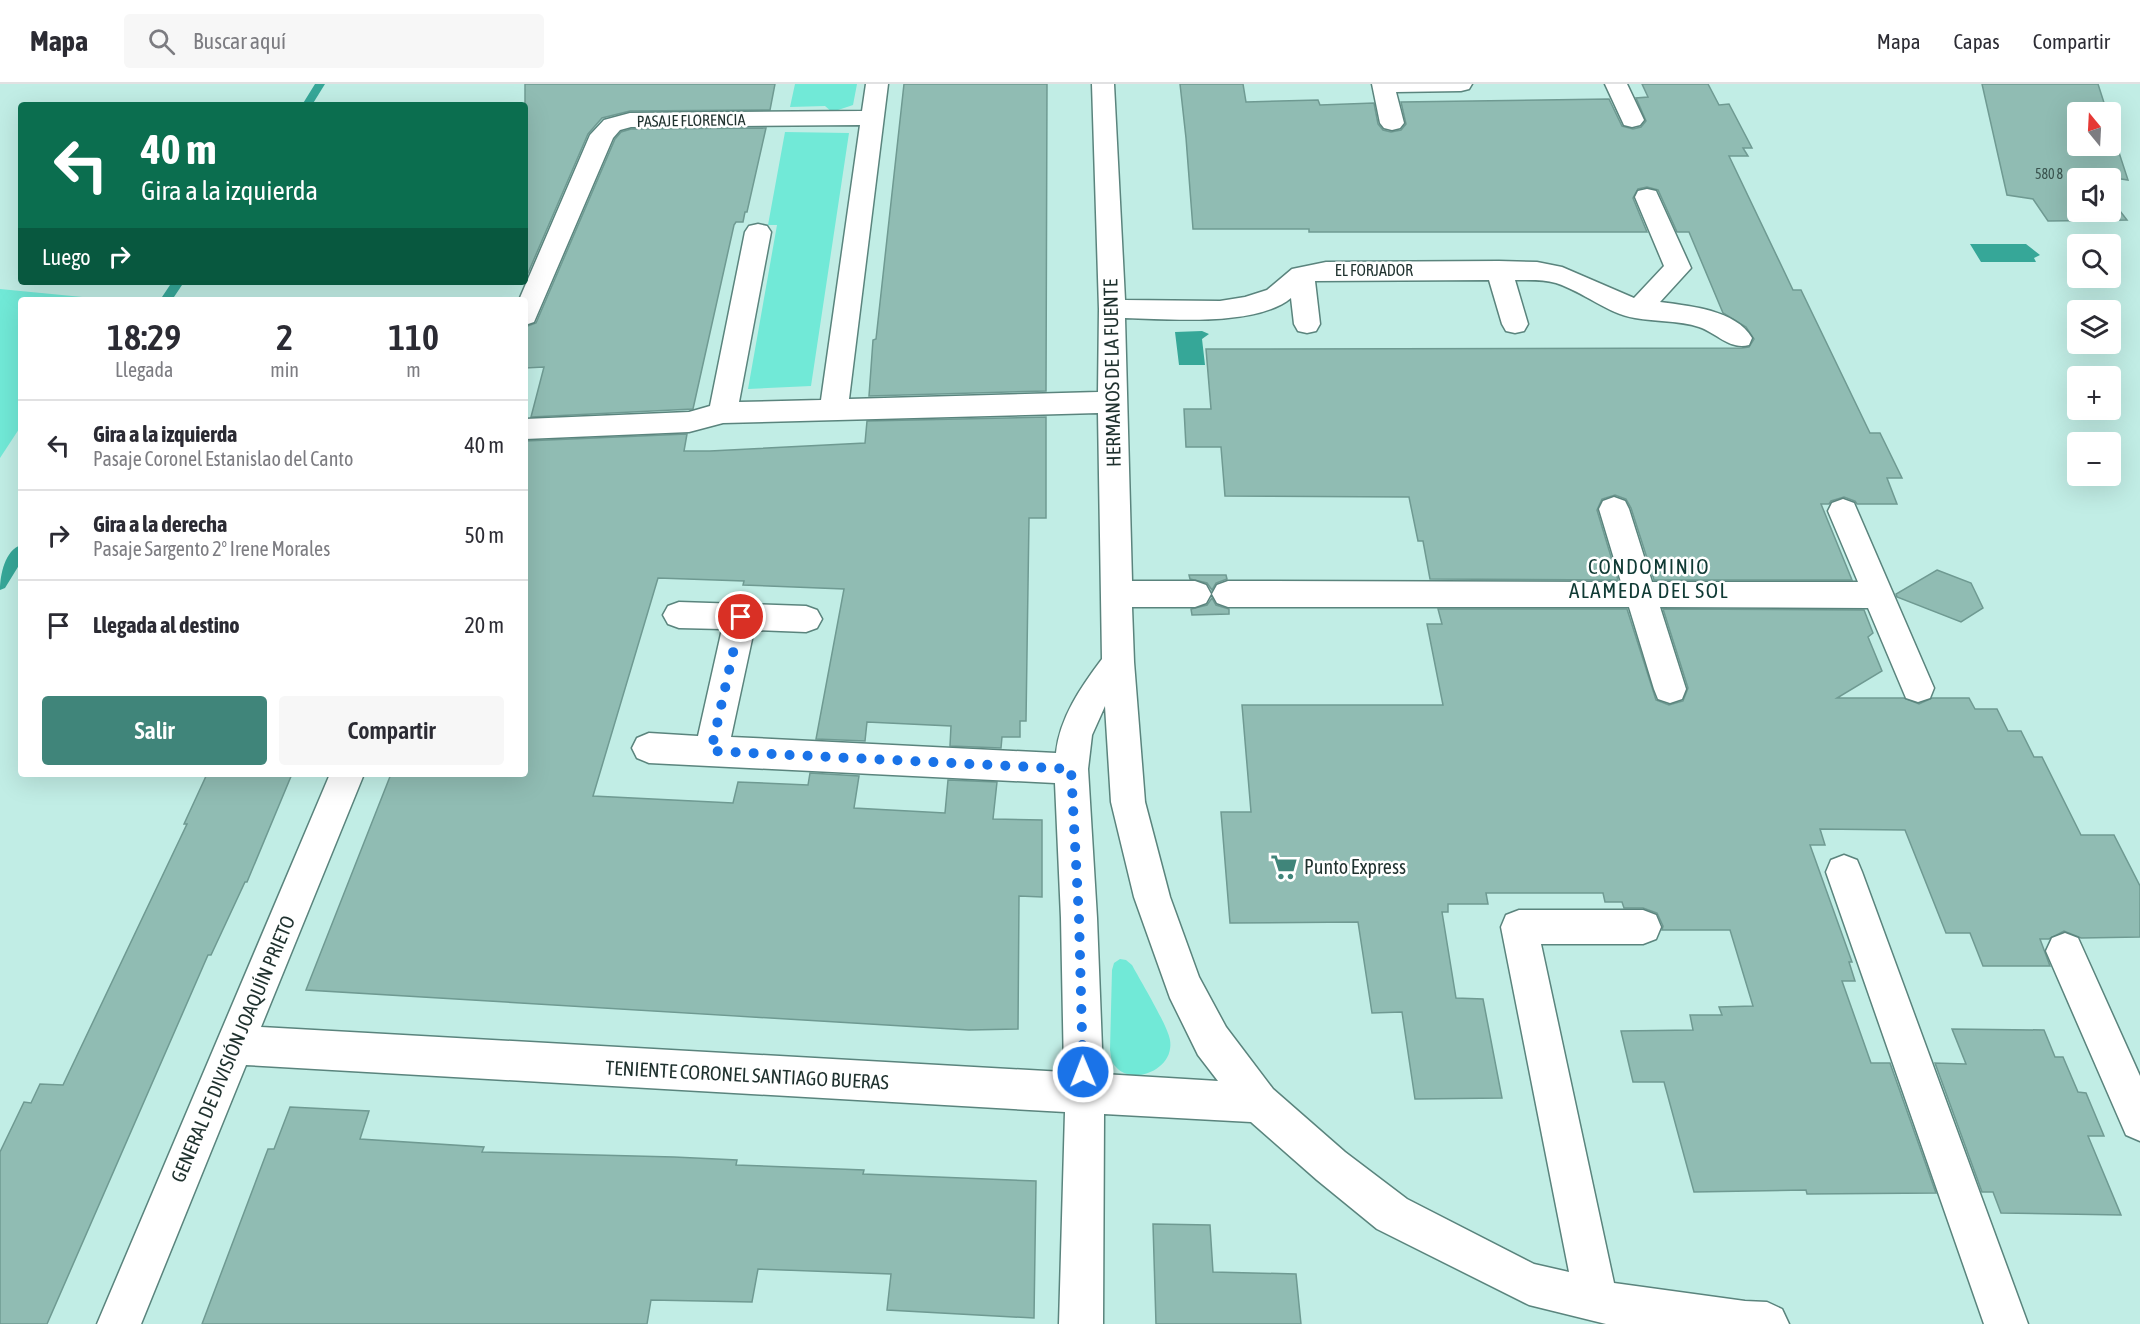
<!DOCTYPE html>
<html lang="es">
<meta charset="utf-8">
<style>
body{margin:0;font-family:"Asap Condensed",sans-serif;background:#f7f7f7;color:#2b2b33;height:100vh;display:flex;flex-direction:column;font-size:22px;white-space:nowrap}
*{box-sizing:border-box;margin:0}
p{font-size:20px;color:#7c7c81}
.icon{flex:none;width:33px;height:33px;fill:none;stroke:currentColor;stroke-width:2;stroke-linecap:round;stroke-linejoin:round}
.map{position:relative;flex:1;overflow:hidden}
.drawer{position:absolute;left:18px;top:213px;width:510px;height:480px;display:flex;flex-direction:column;background:#fff;border-radius:6px;box-shadow:0 6px 24px #0002}
.drawer>*{flex:none}
.hud{position:absolute;left:18px;top:18px;width:510px;height:183px;border-radius:6px;box-shadow:0 6px 24px #0002;background:#0b6e4f;color:#fff;overflow:hidden}
.needle{width:39px;rotate:342deg}
.controls{position:absolute;left:2067px;top:18px;display:grid;gap:12px}
.controls a{display:grid;place-items:center;width:54px;height:54px;border-radius:6px;background:#fff;box-shadow:0 6px 24px #0002;font-size:30px}
.pin{position:absolute;display:grid;place-items:center;width:51px;height:51px;color:#fff;margin:-26px;border:3px solid #fff;border-radius:50%;box-shadow:0 2px 6px #0007}
.me{position:absolute;width:66px;margin:-33px;rotate:359deg;stroke-linejoin:round;filter:drop-shadow(0 0 4px #0008)}
.turn{display:flex;align-items:center;gap:21px;height:126px;padding:0 24px;font-size:27px}
.turn .icon{width:78px;height:78px;stroke-width:2.5}
.turn b{display:block;font-size:42px;line-height:51px}
.then{display:flex;align-items:center;height:57px;padding:0 24px;background:#0003;gap:12px;font-size:22px}
.eta{display:flex;justify-content:space-evenly;align-items:center;height:102px;text-align:center}
.eta b{font-size:36px;font-weight:600;line-height:42px}
.primary-button{display:flex;gap:12px;margin-top:auto;padding:12px 24px}
.primary-button a{flex:1;height:69px;border-radius:6px;background:#40857a;color:#fff;font-size:24px;font-weight:600;line-height:69px;text-align:center}
.primary-button a+a{background:#f7f7f7;color:#2b2b33}
ul{padding:0;list-style:none}
li{display:flex;align-items:center;gap:18px;height:90px;padding:0 24px;border-top:2px solid #e1e1e2}
li div{flex:1}
li b{display:block;font-size:22px}
li em{font-style:normal}
header{display:flex;align-items:center;gap:36px;box-sizing:border-box;height:84px;padding:0 30px;background:#fff;border-bottom:2px solid #e1e1e2}
header strong{font-size:28px}
nav{display:flex;gap:33px;margin-inline-start:auto;font-size:21px}
.search{width:420px;height:54px;background:#f7f7f7;display:flex;align-items:center;gap:15px;box-sizing:border-box;padding:0 21px;border-radius:6px;color:#7c7c81;font-size:22px}
.map>svg:first-child{display:block}
.green{fill:#71e9d7}
.water{fill:#36a798}
.lines{fill:none;stroke-linecap:round;stroke-linejoin:round}
.stream{fill:#36a798;fill-rule:evenodd}
.building{fill:#90bcb3;stroke:#6f9a92;stroke-width:1.5}
.minor-casing{stroke:#5a847d;stroke-width:3}
.minor{fill:#fff;fill-rule:evenodd}
.route{stroke:#1a73e8;stroke-width:10;stroke-dasharray:0 18}
.labels{text-anchor:middle;stroke-width:5;stroke-linejoin:round;paint-order:stroke}
.far-number-label{font-size:14px;fill:#3b544f}
.far-street-label{font-size:16px;fill:#1f312e;stroke:#fff}
.street-label{font-size:20px;fill:#1f312e;stroke:#fff}
.poi-label{font-size:20px;fill:#1f312e;stroke:#fff;text-anchor:start}
.neighbourhood-label{font-size:21px;letter-spacing:1.5px;fill:#0f3a34;stroke:#fff}
</style>
<header>
<strong>Mapa</strong>
<div class="search"><svg class="icon" aria-label="search" viewBox="0 0 24 24"><circle cx="10" cy="10" r="6"/><path d="M15 15l6 6"/></svg>Buscar aquí</div>
<nav><a>Mapa</a><a>Capas</a><a>Compartir</a></nav>
</header>
<div class="map">
<svg width="2140" height="1240" viewBox="0 0 2140 1240">
<rect width="100%" height="100%" fill="#c1ede5"/>
<path class="green" d="M 795,0 L 857,0 L 853,21 L 832,28 L 825,22 L 790,23 Z
M 785,48 L 849,49 L 811,302 L 748,305 L 777,141 L 768,141 Z
M 0,205 L 103,215 L 21,216 L 21,342 L 0,374 Z
M 1120,875 L 1126,876 L 1132,881 C 1140,896 1168,942 1170,956 C 1175,986 1132,1002 1116,983 C 1111,979 1111,971 1110,966 L 1112,886 L 1114,879 Z"/>
<path class="water" d="M 1970,160 L 2026,160 L 2040,171 L 2034,174 L 2036,178 L 1981,178 Z
M 1202,247 L 1209,250 L 1202,255 L 1205,281 L 1179,281 L 1175,248 Z"/>
<g class="lines">
<path class="stream" d="M 315,0 L 325,0 L 312,21 L 302,21 Z
M 172,198 L 184,198 L 172,216 L 160,216 Z
M 21,461 L 21,478 L 5,504 L 0,506 C 0,491 5,466 21,461 Z"/>
</g>
<path class="building" d="M 525,0 L 775,0 L 770,26 L 630,27 L 602,34 L 588,50 L 525,196 Z
M 904,0 L 1047,0 L 1046,307 L 869,312 L 873,256 L 876,255 Z
M 1180,0 L 1243,0 L 1246,18 L 1318,16 L 1320,21 L 1374,19 L 1378,40 L 1383,46 L 1391,48 L 1401,46 L 1406,40 L 1401,18 L 1609,15 L 1622,42 L 1633,45 L 1641,43 L 1646,37 L 1636,14 L 1648,13 L 1642,0 L 1708,0 L 1719,21 L 1729,20 L 1752,64 L 1743,64 L 1748,72 L 1729,72 L 1793,206 L 1801,206 L 1870,349 L 1880,349 L 1902,394 L 1887,394 L 1897,420 L 1857,420 L 1855,417 L 1844,413 L 1831,417 L 1829,420 L 1821,420 L 1852,496 L 1654,496 L 1631,424 L 1626,415 L 1615,411 L 1602,415 L 1597,426 L 1618,496 L 1430,495 L 1423,457 L 1418,457 L 1409,413 L 1225,412 L 1221,363 L 1186,363 L 1184,325 L 1211,325 L 1206,265 L 1742,264 L 1749,263 L 1754,255 L 1746,243 L 1723,229 L 1689,148 L 1677,148 L 1658,106 L 1647,103 L 1638,105 L 1633,114 L 1647,148 L 1309,148 L 1309,145 L 1193,145 L 1186,54 Z
M 1982,0 L 2098,0 L 2107,28 L 2078,28 L 2078,62 L 2110,62 L 2110,41 L 2128,96 L 2094,91 L 2096,94 L 2078,94 L 2078,128 L 2110,128 L 2110,114 L 2127,136 L 2048,137 L 2033,115 L 2007,111 Z
M 766,44 L 747,128 L 745,128 L 743,138 L 736,138 L 734,141 L 693,325 L 531,333 L 544,283 L 525,284 L 525,243 L 536,239 L 615,55 L 621,48 L 631,45 Z
M 1046,333 L 1046,434 L 1029,434 L 1026,637 L 1020,637 L 1020,653 L 1002,653 L 1001,664 L 950,662 L 951,642 L 867,638 L 865,657 L 816,655 L 844,505 L 743,501 L 744,497 L 658,494 L 593,712 L 733,719 L 738,698 L 808,701 L 810,689 L 859,692 L 854,724 L 945,729 L 948,696 L 997,698 L 993,735 L 1042,736 L 1042,813 L 1019,812 L 1018,945 L 969,946 L 306,906 L 391,690 L 525,690 L 525,357 L 687,350 L 684,367 L 710,367 L 865,359 L 867,337 Z
M 1937,486 L 1971,499 L 1983,524 L 1961,538 L 1897,513 L 1896,510 Z
M 1189,491 L 1226,491 L 1227,495 L 1216,499 L 1212,506 L 1207,499 L 1190,495 Z
M 1212,514 L 1216,521 L 1229,525 L 1229,530 L 1192,531 L 1191,525 L 1207,521 Z
M 1438,525 L 1627,525 L 1656,616 L 1669,621 L 1683,617 L 1688,604 L 1663,525 L 1864,526 L 1873,549 L 1868,553 L 1882,587 L 1837,614 L 1904,614 L 1919,620 L 1932,614 L 1969,614 L 1975,625 L 1997,625 L 2008,647 L 2021,647 L 2034,673 L 2042,673 L 2081,751 L 2114,751 L 2140,802 L 2140,853 L 2081,854 L 2064,847 L 2049,855 L 2040,855 L 2050,882 L 1983,882 L 1970,849 L 1946,849 L 1905,746 L 1820,745 L 1825,761 L 1810,761 L 1852,878 L 1849,878 L 1855,897 L 1842,897 L 1871,979 L 1890,979 L 1936,1109 L 1807,1110 L 1806,1106 L 1694,1108 L 1664,998 L 1633,998 L 1621,947 L 1693,946 L 1690,931 L 1722,931 L 1719,923 L 1753,922 L 1730,846 L 1662,846 L 1663,842 L 1657,829 L 1643,824 L 1624,824 L 1622,818 L 1605,818 L 1603,809 L 1486,809 L 1488,820 L 1448,820 L 1448,828 L 1442,828 L 1456,914 L 1483,915 L 1502,1014 L 1415,1015 L 1402,928 L 1372,929 L 1358,838 L 1230,839 L 1221,728 L 1251,728 L 1242,621 L 1443,621 L 1427,540 L 1442,540 Z
M 207,690 L 292,690 L 247,798 L 245,798 L 211,871 L 208,871 L 47,1240 L 0,1240 L 0,1068 L 24,1018 L 31,1019 L 40,1000 L 63,1001 L 187,740 L 184,740 Z
M 1952,945 L 2044,946 L 2055,973 L 2063,973 L 2078,1008 L 2086,1009 L 2104,1052 L 2088,1052 L 2121,1131 L 2001,1129 L 1993,1108 L 1982,1108 L 1935,979 L 1966,980 Z
M 290,1023 L 369,1027 L 360,1055 L 484,1063 L 482,1068 L 674,1073 L 737,1076 L 736,1081 L 864,1086 L 863,1090 L 1036,1097 L 1034,1234 L 887,1226 L 891,1190 L 758,1185 L 752,1218 L 651,1216 L 647,1240 L 202,1240 L 268,1065 L 274,1065 Z
M 1153,1140 L 1210,1141 L 1213,1188 L 1296,1190 L 1301,1240 L 1156,1240 Z"/>
<g class="lines">
<defs>
<path id="minor" d="M 866,0 L 888,0 L 849,315 L 1098,308 L 1099,225 L 1092,0 L 1114,0 L 1125,216 L 1220,217 L 1245,213 L 1267,206 L 1292,185 L 1326,178 L 1499,177 L 1537,178 L 1562,183 L 1634,214 L 1664,182 L 1635,113 L 1638,107 L 1647,105 L 1656,107 L 1691,184 L 1660,218 C 1690,222 1736,226 1752,254 L 1749,261 C 1729,266 1717,249 1699,243 C 1679,236 1656,238 1635,234 C 1606,229 1584,208 1556,199 C 1543,195 1529,196 1515,196 L 1528,240 L 1524,247 L 1515,249 L 1506,247 L 1502,240 L 1489,196 L 1315,197 L 1320,240 L 1316,247 L 1307,249 L 1298,247 L 1294,240 L 1291,214 C 1256,243 1169,235 1125,234 L 1132,497 L 1195,497 L 1206,501 L 1211,510 L 1206,519 L 1195,523 L 1132,523 L 1134,578 L 1145,718 L 1170,813 L 1199,893 L 1226,943 L 1273,1005 L 1345,1068 L 1407,1115 L 1534,1180 L 1569,1188 L 1501,843 L 1506,831 L 1519,826 L 1643,826 L 1656,831 L 1661,843 L 1656,855 L 1643,860 L 1541,860 L 1614,1199 L 1745,1217 L 1767,1218 L 1782,1225 L 1789,1240 L 1606,1240 L 1529,1221 L 1377,1145 L 1317,1096 L 1251,1038 L 1104,1030 L 1103,1240 L 1059,1240 L 1065,1028 L 246,981 L 141,1240 L 97,1240 L 330,690 L 364,690 L 261,943 L 1064,988 L 1061,834 L 1055,699 L 649,679 L 637,674 L 632,664 L 637,654 L 649,649 L 698,652 L 722,545 L 679,544 L 668,540 L 663,531 L 668,522 L 679,518 L 806,522 L 817,526 L 822,535 L 817,544 L 806,548 L 754,546 L 731,653 L 1056,669 C 1060,633 1081,603 1102,575 L 1098,329 L 723,339 L 689,348 L 525,355 L 525,335 L 689,328 L 710,322 L 745,148 L 749,142 L 758,140 L 767,142 L 771,148 L 739,318 L 821,316 L 860,41 L 631,43 L 620,46 L 613,54 L 534,238 L 525,241 L 525,216 L 519,216 L 590,51 L 604,36 L 630,29 L 862,27 ZM 1105,622 L 1111,718 L 1134,813 L 1170,914 L 1198,971 L 1218,997 L 1103,990 L 1097,834 L 1088,685 L 1092,651 Z
M 1372,0 L 1472,0 L 1469,5 L 1461,7 L 1396,8 L 1404,39 L 1400,44 L 1392,46 L 1384,44 L 1380,39 Z
M 1605,0 L 1627,0 L 1644,36 L 1640,41 L 1632,43 L 1624,41 Z
M 1614,413 L 1625,417 L 1629,425 L 1652,498 L 1858,498 L 1828,427 L 1832,419 L 1843,415 L 1854,419 L 1934,604 L 1930,614 L 1918,618 L 1906,614 L 1868,524 L 1660,523 L 1686,605 L 1682,615 L 1670,619 L 1658,615 L 1654,605 L 1629,523 L 1228,523 L 1217,519 L 1212,510 L 1217,501 L 1228,497 L 1621,498 L 1599,425 L 1603,417 Z
M 1844,771 L 1857,776 L 1862,788 L 2028,1240 L 1984,1240 L 1826,788 L 1831,776 Z
M 2065,849 L 2078,854 L 2140,992 L 2140,1057 L 2126,1051 L 2046,867 L 2052,854 Z"/>
</defs>
<use href="#minor" class="minor-casing"/>
<use href="#minor" class="minor"/>
</g>
<g class="lines">
<path class="route" d="M 741,533 L 711,667 L 1071,685 L 1079,834 L 1083,988"/>
</g>
<defs>
<symbol id="supermarket-bare" viewBox="-9 -9 18 18"><path d="M-6-5.5h2.5l.6 2H6L4.5 2H-2.5L-4.4-4H-6ZM-1.5 3.2a1.3 1.3 0 1 0 .1 0ZM3 3.2a1.3 1.3 0 1 0 .1 0Z" fill="#40857a" stroke="#fff" stroke-width="2.5" paint-order="stroke"/></symbol>
</defs>
<g fill-rule="evenodd">
<use href="#supermarket-bare" x="1265" y="764" width="38" height="38"/>
</g>
<g class="labels">
<g class="far-number-label">
<text x="2049" y="95">580 8</text>
</g>
<g class="far-street-label">
<text transform="translate(691 36) rotate(-1)" y="6">PASAJE FLORENCIA</text>
<text x="1374" y="192">EL FORJADOR</text>
</g>
<g class="street-label">
<text transform="translate(1112 289) rotate(-91)" y="7">HERMANOS DE LA FUENTE</text>
<text transform="translate(233 965) rotate(-67)" y="7">GENERAL DE DIVISIÓN JOAQUÍN PRIETO</text>
<text transform="translate(747 991) rotate(3)" y="7">TENIENTE CORONEL SANTIAGO BUERAS</text>
</g>
<g class="poi-label">
<text x="1304" y="790">Punto Express</text>
</g>
<g class="neighbourhood-label">
<text x="1649" y="490">CONDOMINIO<tspan x="1649" dy="24">ALAMEDA DEL SOL</tspan></text>
</g>
</g>
</svg>
<div class="controls">
<a><svg class="needle" viewBox="-14 -14 28 28"><path d="M0-13l5 13h-10z" fill="#e53935"/><path d="M0 13l5-13h-10z" fill="#7c7c81"/></svg></a>
<a><svg class="icon" aria-label="sound" viewBox="0 0 24 24"><path d="M4 9h4l5-4v14l-5-4H4zM17 9q2 3 0 6"/></svg></a>
<a><svg class="icon" aria-label="search" viewBox="0 0 24 24"><circle cx="10" cy="10" r="6"/><path d="M15 15l6 6"/></svg></a>
<a><svg class="icon" aria-label="layers" viewBox="0 0 24 24"><path d="M12 4l9 5-9 5-9-5zM3 14l9 5 9-5"/></svg></a>
<a>+</a>
<a>−</a>
</div>
<div class="pin" style="left:741px;top:533px;background:#d93025"><svg class="icon" aria-label="arrive" viewBox="0 0 24 24"><path d="M6 21V4h12l-3 4 3 4H6"/></svg></div>
<svg class="me" style="left:1083px;top:988px" viewBox="-20 -20 40 40"><circle r="17" fill="#1a73e8" stroke="#fff" stroke-width="3"/><path d="M0-11L8 9 0 5-8 9z" fill="#fff"/></svg>
<div class="hud">
<div class="turn"><svg class="icon" aria-label="left" viewBox="0 0 24 24"><path d="M17 20v-9H6M10 6l-5 5 5 5"/></svg><div><b>40 m</b>Gira a la izquierda</div></div>
<div class="then">Luego<svg class="icon" aria-label="right" viewBox="0 0 24 24"><path d="M7 20v-9h11M14 6l5 5-5 5"/></svg></div>
</div>
<section class="drawer">
<div class="eta">
<div><b>18:29</b><p>Llegada</p></div>
<div><b>2</b><p>min</p></div>
<div><b>110</b><p>m</p></div>
</div>
<ul>
<li><svg class="icon" aria-label="left" viewBox="0 0 24 24"><path d="M17 20v-9H6M10 6l-5 5 5 5"/></svg><div><b>Gira a la izquierda</b><p>Pasaje Coronel Estanislao del Canto</p></div><em>40 m</em></li>
<li><svg class="icon" aria-label="right" viewBox="0 0 24 24"><path d="M7 20v-9h11M14 6l5 5-5 5"/></svg><div><b>Gira a la derecha</b><p>Pasaje Sargento 2° Irene Morales</p></div><em>50 m</em></li>
<li><svg class="icon" aria-label="arrive" viewBox="0 0 24 24"><path d="M6 21V4h12l-3 4 3 4H6"/></svg><div><b>Llegada al destino</b></div><em>20 m</em></li>
</ul>
<div class="primary-button"><a>Salir</a><a>Compartir</a></div>
</section>
</div>
